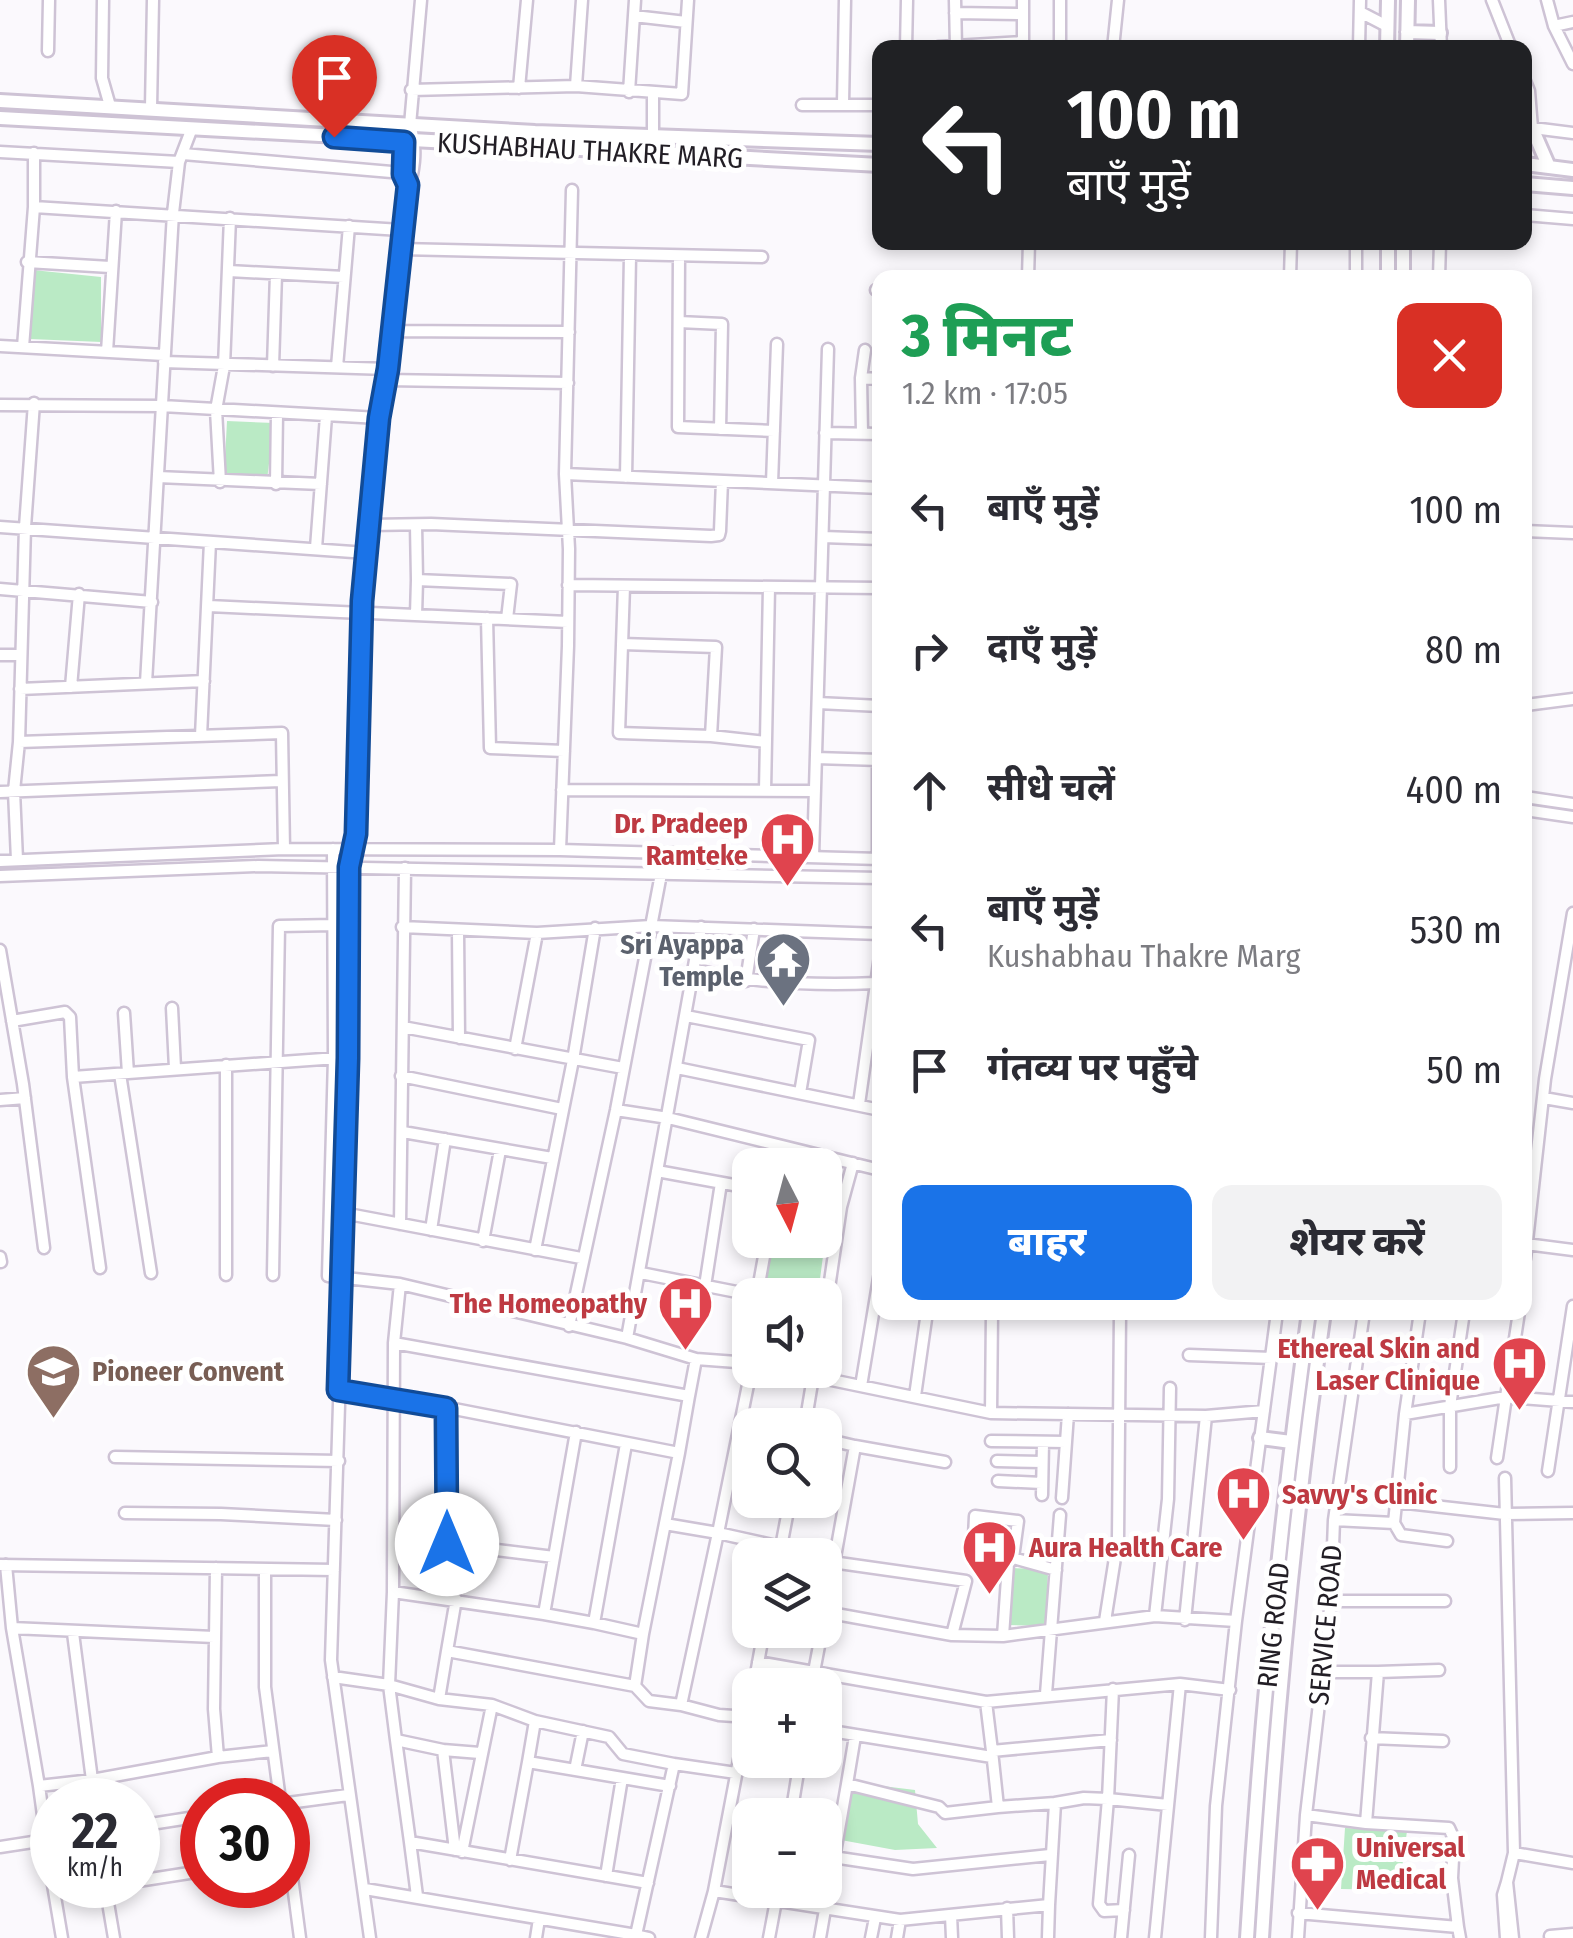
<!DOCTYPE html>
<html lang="hi">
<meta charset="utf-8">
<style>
body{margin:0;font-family:"Fira Sans Condensed","Noto Sans Devanagari",sans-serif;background:#f2f2f3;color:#2b2b33;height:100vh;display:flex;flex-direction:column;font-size:38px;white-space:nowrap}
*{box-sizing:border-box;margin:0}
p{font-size:32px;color:#7c7c81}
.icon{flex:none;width:55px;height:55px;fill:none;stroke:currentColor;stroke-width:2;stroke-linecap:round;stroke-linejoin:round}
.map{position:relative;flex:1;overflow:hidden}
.side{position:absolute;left:872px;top:270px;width:660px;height:1050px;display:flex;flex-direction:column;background:#fff;border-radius:20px;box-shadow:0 5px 15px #0003}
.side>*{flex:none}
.banner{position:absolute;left:872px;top:40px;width:660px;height:210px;border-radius:20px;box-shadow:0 5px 15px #0003;background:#202124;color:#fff;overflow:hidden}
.needle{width:65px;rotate:174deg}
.tools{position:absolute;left:732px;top:1148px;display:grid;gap:20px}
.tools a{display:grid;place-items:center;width:110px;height:110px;border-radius:20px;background:#fff;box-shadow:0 5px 15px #0003;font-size:50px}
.speed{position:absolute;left:30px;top:1778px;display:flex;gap:20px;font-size:50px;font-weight:700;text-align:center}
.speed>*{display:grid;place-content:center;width:130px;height:130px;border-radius:50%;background:#fff;box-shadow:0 5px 15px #0003;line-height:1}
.speed small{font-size:25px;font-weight:400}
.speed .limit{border:15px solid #d22;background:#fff;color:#111}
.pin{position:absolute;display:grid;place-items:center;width:85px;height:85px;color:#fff;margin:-102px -42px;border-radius:50% 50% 50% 0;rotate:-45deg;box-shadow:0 0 10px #0007}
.pin .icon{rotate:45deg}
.me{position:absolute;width:110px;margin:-55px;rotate:0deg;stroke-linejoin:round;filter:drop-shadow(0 0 8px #0008)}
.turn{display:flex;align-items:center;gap:35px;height:210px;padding:0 30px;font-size:45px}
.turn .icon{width:130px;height:130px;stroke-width:2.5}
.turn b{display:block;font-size:70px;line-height:85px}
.round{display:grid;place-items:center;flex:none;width:105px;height:105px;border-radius:20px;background:#f2f2f3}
.head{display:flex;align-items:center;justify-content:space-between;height:170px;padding:0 30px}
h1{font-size:60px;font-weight:800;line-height:75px;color:#1e9e55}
.cta{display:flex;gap:20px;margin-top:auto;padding:20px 30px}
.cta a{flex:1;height:115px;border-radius:20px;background:#1a73e8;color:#fff;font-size:40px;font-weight:800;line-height:115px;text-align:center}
.cta a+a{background:#f2f2f3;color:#2b2b33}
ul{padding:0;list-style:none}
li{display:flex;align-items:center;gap:30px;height:140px;padding:0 30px}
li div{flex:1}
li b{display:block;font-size:38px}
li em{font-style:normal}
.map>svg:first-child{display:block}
.green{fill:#baeac5}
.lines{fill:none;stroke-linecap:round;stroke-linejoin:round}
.minor-casing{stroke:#cec3d5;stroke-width:15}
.major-casing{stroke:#cec3d5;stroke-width:18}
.minor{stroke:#fff;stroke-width:10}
.major{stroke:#fff;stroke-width:12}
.route-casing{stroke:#114b97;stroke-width:25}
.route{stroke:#1a73e8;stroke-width:18}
.labels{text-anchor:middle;stroke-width:10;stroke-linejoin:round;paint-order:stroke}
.street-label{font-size:28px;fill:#221e25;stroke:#fff}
.health-label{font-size:28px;font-weight:bold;fill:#be3a42;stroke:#fff;text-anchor:end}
.worship-label{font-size:28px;font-weight:bold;fill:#5b616d;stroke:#fff;text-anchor:end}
.education-label{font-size:28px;font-weight:bold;fill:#785e54;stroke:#fff;text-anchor:start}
</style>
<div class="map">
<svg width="1573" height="1938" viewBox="0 0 1573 1938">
<rect width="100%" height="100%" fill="#fbf9fd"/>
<path class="green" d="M 33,270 L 101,277 L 101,342 L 30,339 Z
M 227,421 L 274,423 L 267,480 L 224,478 Z
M 825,1210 L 829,1211 L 818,1294 L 766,1284 L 772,1240 L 825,1240 Z
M 1010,1568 L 1048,1569 L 1046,1626 L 1008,1625 Z
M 850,1782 L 915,1790 L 918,1824 L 937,1848 L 895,1850 L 841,1840 Z
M 1345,1828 L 1407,1831 L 1399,1890 L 1341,1889 Z"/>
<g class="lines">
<defs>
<path id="minor" d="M 103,0 L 102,78 L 110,106
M 955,0 L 956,48
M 1439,0 L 1441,48
M 1492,0 L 1511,48
M 1547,0 L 1554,26 L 1573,64
M 1360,12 L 1387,26
M 955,13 L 1023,14
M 634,16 L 686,22
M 1554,26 L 1573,22
M 938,47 L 1021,42 L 1023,40 L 1023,0
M 906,48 L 907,0
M 1060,48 L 1060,0
M 1113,48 L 1118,0
M 1359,48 L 1360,0
M 48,51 L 49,0
M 1525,81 L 1529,91 L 1532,128
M 576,86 L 582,0
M 519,88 L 527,0
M 411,90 L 576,86 L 682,94 L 688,0
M 629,92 L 635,0
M 653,93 L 653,136
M 843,103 L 845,0
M 802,105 L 880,105
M 151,108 L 153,0
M 1525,127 L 1573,133
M 0,152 L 179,162
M 183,154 L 403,173
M 405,180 L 404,142 L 410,125 L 421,0
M 34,207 L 401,230
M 1525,215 L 1573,219
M 400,249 L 762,257
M 679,256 L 678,427 L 774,431
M 27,262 L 110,267
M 229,271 L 344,277
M 1028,278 L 1029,242
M 1290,278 L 1291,242
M 1356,278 L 1356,242
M 1439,278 L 1440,242
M 876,290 L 880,290
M 679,322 L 722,324 L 720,429
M 392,331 L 569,332
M 0,346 L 164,355
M 23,347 L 34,207 L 34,153
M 107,352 L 116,211
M 164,362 L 388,369
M 273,366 L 276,274
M 337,367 L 349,226
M 861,378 L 880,379
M 386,380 L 568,383
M 0,405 L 162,406 L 379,418
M 825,433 L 880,434
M 862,433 L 861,378 L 865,350
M 565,474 L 880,488
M 158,477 L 321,484
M 626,477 L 630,256
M 220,482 L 216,410 L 224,366 L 230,218
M 772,483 L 777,344
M 276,484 L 277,413
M 370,525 L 431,524 L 711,536 L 719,535 L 720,531 L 722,481
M 416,525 L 417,580
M 0,527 L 367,553
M 1525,531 L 1573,533
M 823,537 L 880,539
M 316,548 L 326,416
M 568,585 L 880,588
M 624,586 L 619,733 L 711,736 L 766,742
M 0,589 L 152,602
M 209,606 L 362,613
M 370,613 L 568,622
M 416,615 L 417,580 L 511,584 L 507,619
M 487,618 L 490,748 L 564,751
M 622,644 L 716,647 L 711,736
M 0,655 L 21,655
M 146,683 L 173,213 L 179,162 L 192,128
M 71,687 L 79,594
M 20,689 L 204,681
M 818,703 L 880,706
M 1526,705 L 1573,699
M 201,736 L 210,542
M 19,742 L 282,733 L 284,849
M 816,758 L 880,760
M 562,790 L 815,791
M 765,791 L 769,587
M 0,792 L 281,781
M 1525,797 L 1573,804
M 1525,810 L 1573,817
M 333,849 L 334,1058 L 328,1276 L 400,1284 L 627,1338 L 696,1359 L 750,1363
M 560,850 L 568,646 L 569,549 L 565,474 L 572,190
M 813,856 L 828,349
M 878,859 L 878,760
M 17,860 L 14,791 L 19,742 L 25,527 L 34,403
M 0,861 L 284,849 L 560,850 L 880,859
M 0,876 L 258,866 L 880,878
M 402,927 L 537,933 L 651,926 L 880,934
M 458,931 L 459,1038
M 0,950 L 23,1084 L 44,1248
M 695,970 C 755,983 814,986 876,983
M 746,981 L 754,929
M 172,1008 L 175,1068
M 124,1013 L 128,1073
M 686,1016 L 809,1040 L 800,1093
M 12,1021 L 65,1012 L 70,1017 L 73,1077 L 100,1268
M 403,1027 L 623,1068
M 515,1049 L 537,933
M 226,1065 L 226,1275
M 677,1068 L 880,1110
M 120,1074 L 151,1273
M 401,1076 L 562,1109
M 73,1077 L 337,1058
M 1544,1098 L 1573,1103
M 0,1100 L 25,1098
M 859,1104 L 880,956
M 616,1110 L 668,1118 L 880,1170
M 403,1132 L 552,1158
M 657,1171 L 750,1188
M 825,1203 L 841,1207
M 343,1213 L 581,1258
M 400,1224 L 405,868
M 431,1230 L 445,1139
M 483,1241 L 500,1150
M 1526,1244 L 1573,1250
M 535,1250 L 573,1060 L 595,928
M 0,1257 L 1,1262
M 1525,1259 L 1545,1079 L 1573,913
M 641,1273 L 752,1295
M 273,1275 L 279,926 L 334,925
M 400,1284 L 394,1343 L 689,1396 L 696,1359
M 705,1286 L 721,1183
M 757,1295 L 767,1240
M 825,1315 L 841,1207 L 853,1163
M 569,1326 L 616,1110 L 665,853
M 627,1338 L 701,927
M 1189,1355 L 1272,1358
M 751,1370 L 718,1533 L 781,1547 L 790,1500
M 783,1370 L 991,1413 L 1206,1416 L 1264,1411
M 861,1386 L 880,1272
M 338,1390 L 393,1397 L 679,1453 L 689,1396
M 915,1396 L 927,1312
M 446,1408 L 447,1544 L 554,1557
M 991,1413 L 992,1312
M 1405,1414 L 1420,1312
M 805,1425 L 814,1371
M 576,1432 L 544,1614 L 594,1623
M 825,1439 L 855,1446
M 991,1441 L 1066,1442
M 626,1444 L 594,1623 L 643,1634 L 679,1453
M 115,1457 L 339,1461
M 1497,1458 L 1506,1397 L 1573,1402
M 997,1461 L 1042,1462
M 1450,1467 L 1450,1406 L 1464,1312
M 1548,1471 L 1573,1306
M 1505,1478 L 1514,1853 L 1507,1882
M 998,1481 L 1042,1483
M 1042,1495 L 1043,1442
M 1062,1498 L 1068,1414
M 1398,1502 L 1505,1514 L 1573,1513
M 125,1513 L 221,1514 L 336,1520
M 1334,1520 L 1394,1523 L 1405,1414 L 1506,1397 L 1519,1312
M 1394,1523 L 1401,1535 L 1447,1541
M 395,1536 L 447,1544
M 779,1555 L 781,1547 L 807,1555
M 825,1561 L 966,1581 L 952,1635 L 825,1612
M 0,1565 L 334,1570
M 6,1565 L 12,1628 L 214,1637
M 265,1569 L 265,1687 L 280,1800
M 1056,1570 L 1013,1558 L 973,1557 L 975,1516 L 1018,1521 L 1013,1558 L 1008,1564 L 1003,1636 L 1155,1616 L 1236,1621
M 393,1592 L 394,1343
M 1331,1601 L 1445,1601
M 825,1613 L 855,1446 L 945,1462
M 544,1614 L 393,1592 L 389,1685 L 439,1699 L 447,1651 L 635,1686 L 643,1634
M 1155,1616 L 1168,1499 L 1170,1388
M 1185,1620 L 1206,1416
M 1105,1621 L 1118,1539 L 1120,1312
M 12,1628 L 39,1786 L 92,1780
M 822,1630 L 814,1672 L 986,1702 L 1180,1684 L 1230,1690
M 73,1633 L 92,1780 L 218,1757 L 214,1709 L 216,1568
M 952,1635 L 1003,1636
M 447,1651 L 456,1599
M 758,1662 L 814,1672
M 1322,1672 L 1378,1672 L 1366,1823
M 1378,1672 L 1439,1670
M 333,1677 L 389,1685 L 396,1740
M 754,1685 L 764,1630
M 635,1686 L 649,1701 L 681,1705 L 718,1533 L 665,1524
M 1113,1689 L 1108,1799 L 1168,1805
M 1046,1694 L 1060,1515
M 439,1699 L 492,1705 L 535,1721
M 750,1702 L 714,1891 L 900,1920 L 1049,1905 L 1055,1803 L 998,1807 L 992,1751 L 1111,1740
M 986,1702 L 992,1751
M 681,1705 L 719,1715 L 749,1717
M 825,1730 L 992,1757
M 855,1736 L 847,1784 L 939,1807 L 945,1813 L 998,1807
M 1371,1738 L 1443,1741
M 443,1750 L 480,1753
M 218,1757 L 273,1751
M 528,1762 L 535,1721 L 609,1737 L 623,1754 L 674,1764
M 575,1770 L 583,1731
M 39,1786 L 52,1881
M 288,1803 L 348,1795
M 1055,1803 L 1084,1798 L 1108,1799 L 1099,1904 L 1104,1911 L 1124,1910
M 791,1815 L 800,1760
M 1306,1815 L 1366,1823 L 1449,1828 L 1454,1839 L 1452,1878 L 1458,1927
M 138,1826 L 202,1816
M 410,1842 L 417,1896
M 0,1847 L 52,1839
M 288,1847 L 300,1938
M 455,1850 L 443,1750 L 396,1740 L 410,1842 L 648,1883
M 462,1852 L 492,1705
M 1514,1853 L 1573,1863
M 833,1857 L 913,1869 L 1050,1855
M 510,1860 L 528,1762 L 670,1786
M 606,1876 L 622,1778
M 138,1881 L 202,1871
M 53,1885 L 62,1938
M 105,1885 L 114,1938
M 365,1889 L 636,1935 L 636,1938
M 1007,1908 L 1008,1938
M 1298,1913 L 1458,1927 L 1460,1938
M 951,1915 L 952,1938
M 1550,1936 L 1573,1934
M 370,1938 L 331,1660 L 343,1277 L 349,867 L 356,833 C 361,695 359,554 379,416 C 382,399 387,382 389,364 C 394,319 396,273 401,228 C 406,192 422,160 410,125
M 536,1938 L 539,1919
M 649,1938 L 636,1935 L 674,1764 L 736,1773
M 701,1938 L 714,1891
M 769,1938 L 778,1890
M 820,1938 L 847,1784
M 871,1938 L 875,1918
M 897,1938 L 900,1920
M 1048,1938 L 1049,1905
M 1121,1938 L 1129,1855
M 1155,1938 L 1180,1684
M 1211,1938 L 1216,1806 L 1236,1621 L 1277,1312
M 1298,1938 L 1306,1815 L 1331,1601 L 1334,1520 L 1364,1312
M 1506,1938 L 1503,1895 L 1507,1882 L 1513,1938"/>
<path id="major" d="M 1407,32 L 1440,33
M 1387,48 L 1388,0
M 1407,48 L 1408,0
M 0,101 L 535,132 L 880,144
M 0,118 L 880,165
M 1532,128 L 1549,167
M 1525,164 L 1573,170
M 1525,184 L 1573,188
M 1388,242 L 1388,278
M 1403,278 L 1403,242
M 1260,1438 L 1291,1442
M 1247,1938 C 1260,1729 1280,1520 1309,1312
M 1262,1938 C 1275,1729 1294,1519 1324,1312"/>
</defs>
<use href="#minor" class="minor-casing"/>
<use href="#major" class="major-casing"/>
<use href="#minor" class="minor"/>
<use href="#major" class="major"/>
</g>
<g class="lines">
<defs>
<path id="route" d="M 334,137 L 404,142 L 403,174 L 408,185 L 388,369 L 379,418 L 362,601 L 356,834 L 349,867 L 348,1058 L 338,1390 L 446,1408 L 447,1544"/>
</defs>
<use href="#route" class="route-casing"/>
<use href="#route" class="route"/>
</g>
<defs>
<symbol id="hospital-pin" viewBox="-11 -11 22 30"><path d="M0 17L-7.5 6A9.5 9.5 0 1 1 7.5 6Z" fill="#e0444e" stroke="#fff"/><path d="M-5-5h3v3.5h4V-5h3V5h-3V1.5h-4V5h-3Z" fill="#fff"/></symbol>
<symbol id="temple-pin" viewBox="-11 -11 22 30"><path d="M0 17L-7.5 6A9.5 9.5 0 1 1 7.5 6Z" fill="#6b7280" stroke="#fff"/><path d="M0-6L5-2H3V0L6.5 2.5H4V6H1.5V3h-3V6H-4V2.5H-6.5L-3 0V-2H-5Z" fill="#fff"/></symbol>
<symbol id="school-pin" viewBox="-11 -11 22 30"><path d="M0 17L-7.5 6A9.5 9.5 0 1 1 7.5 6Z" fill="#8d6e63" stroke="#fff"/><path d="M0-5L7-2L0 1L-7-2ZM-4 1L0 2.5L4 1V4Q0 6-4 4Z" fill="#fff"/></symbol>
<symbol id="pharmacy-pin" viewBox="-11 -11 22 30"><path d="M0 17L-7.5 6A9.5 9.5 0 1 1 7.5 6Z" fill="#e0444e" stroke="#fff"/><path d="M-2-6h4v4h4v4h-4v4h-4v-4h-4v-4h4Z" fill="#fff"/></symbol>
</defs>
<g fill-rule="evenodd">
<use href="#hospital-pin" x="756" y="808" width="63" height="86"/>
<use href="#temple-pin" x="752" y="928" width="63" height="86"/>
<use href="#hospital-pin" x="654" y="1272" width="63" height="86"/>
<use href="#hospital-pin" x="1488" y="1332" width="63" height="86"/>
<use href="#school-pin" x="22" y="1340" width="63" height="86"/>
<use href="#hospital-pin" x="1212" y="1462" width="63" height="86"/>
<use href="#hospital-pin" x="958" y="1516" width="63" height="86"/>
<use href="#pharmacy-pin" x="1286" y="1832" width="63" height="86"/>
</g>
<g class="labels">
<g class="street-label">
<text transform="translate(590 150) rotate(3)" y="10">KUSHABHAU THAKRE MARG</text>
<text transform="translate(1273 1625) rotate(-84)" y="10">RING ROAD</text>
<text transform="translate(1325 1625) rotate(-85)" y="10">SERVICE ROAD</text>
</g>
<g class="health-label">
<text x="748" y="833">Dr. Pradeep<tspan x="748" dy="32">Ramteke</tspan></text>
<text x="647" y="1313">The Homeopathy</text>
<text x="1480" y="1358">Ethereal Skin and<tspan x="1480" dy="32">Laser Clinique</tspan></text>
<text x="1282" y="1504" text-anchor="start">Savvy's Clinic</text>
<text x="1029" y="1557" text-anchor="start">Aura Health Care</text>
<text x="1356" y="1857" text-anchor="start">Universal<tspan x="1356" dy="32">Medical</tspan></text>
</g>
<g class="worship-label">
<text x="744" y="954">Sri Ayappa<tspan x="744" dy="32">Temple</tspan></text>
</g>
<g class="education-label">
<text x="92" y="1381">Pioneer Convent</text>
</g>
</g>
</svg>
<div class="tools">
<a><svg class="needle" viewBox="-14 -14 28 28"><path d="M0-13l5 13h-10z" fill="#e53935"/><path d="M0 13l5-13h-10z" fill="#7c7c81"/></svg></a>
<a><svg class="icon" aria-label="sound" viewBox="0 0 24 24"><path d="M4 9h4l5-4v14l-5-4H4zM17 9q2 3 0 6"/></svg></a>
<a><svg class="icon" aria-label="search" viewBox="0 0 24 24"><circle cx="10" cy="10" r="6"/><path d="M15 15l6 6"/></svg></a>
<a><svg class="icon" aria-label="layers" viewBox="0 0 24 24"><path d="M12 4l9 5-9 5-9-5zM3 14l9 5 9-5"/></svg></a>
<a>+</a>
<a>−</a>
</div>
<div class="speed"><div>22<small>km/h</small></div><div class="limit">30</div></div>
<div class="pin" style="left:334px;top:137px;background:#d93025"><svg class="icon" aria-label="arrive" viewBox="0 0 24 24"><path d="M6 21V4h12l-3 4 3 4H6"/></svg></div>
<svg class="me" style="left:447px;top:1544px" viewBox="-20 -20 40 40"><circle r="19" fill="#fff"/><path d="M0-13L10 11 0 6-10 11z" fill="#1a73e8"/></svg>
<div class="banner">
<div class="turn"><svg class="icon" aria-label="left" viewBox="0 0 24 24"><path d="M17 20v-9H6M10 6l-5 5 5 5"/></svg><div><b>100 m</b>बाएँ मुड़ें</div></div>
</div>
<section class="side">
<div class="head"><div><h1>3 मिनट</h1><p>1.2 km · 17:05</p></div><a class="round" style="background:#d93025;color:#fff"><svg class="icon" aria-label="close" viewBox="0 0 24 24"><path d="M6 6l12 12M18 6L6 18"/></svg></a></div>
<ul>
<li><svg class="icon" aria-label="left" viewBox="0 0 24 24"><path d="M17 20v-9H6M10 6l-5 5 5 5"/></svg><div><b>बाएँ मुड़ें</b></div><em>100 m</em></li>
<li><svg class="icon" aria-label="right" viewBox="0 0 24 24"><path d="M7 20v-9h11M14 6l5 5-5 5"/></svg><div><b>दाएँ मुड़ें</b></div><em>80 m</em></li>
<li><svg class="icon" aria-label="ahead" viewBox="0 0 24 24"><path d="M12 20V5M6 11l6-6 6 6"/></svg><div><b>सीधे चलें</b></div><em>400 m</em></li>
<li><svg class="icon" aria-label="left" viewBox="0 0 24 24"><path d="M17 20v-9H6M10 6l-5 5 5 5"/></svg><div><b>बाएँ मुड़ें</b><p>Kushabhau Thakre Marg</p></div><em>530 m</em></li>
<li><svg class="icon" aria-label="arrive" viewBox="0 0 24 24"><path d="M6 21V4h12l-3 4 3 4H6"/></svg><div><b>गंतव्य पर पहुँचे</b></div><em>50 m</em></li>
</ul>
<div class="cta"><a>बाहर</a><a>शेयर करें</a></div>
</section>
</div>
